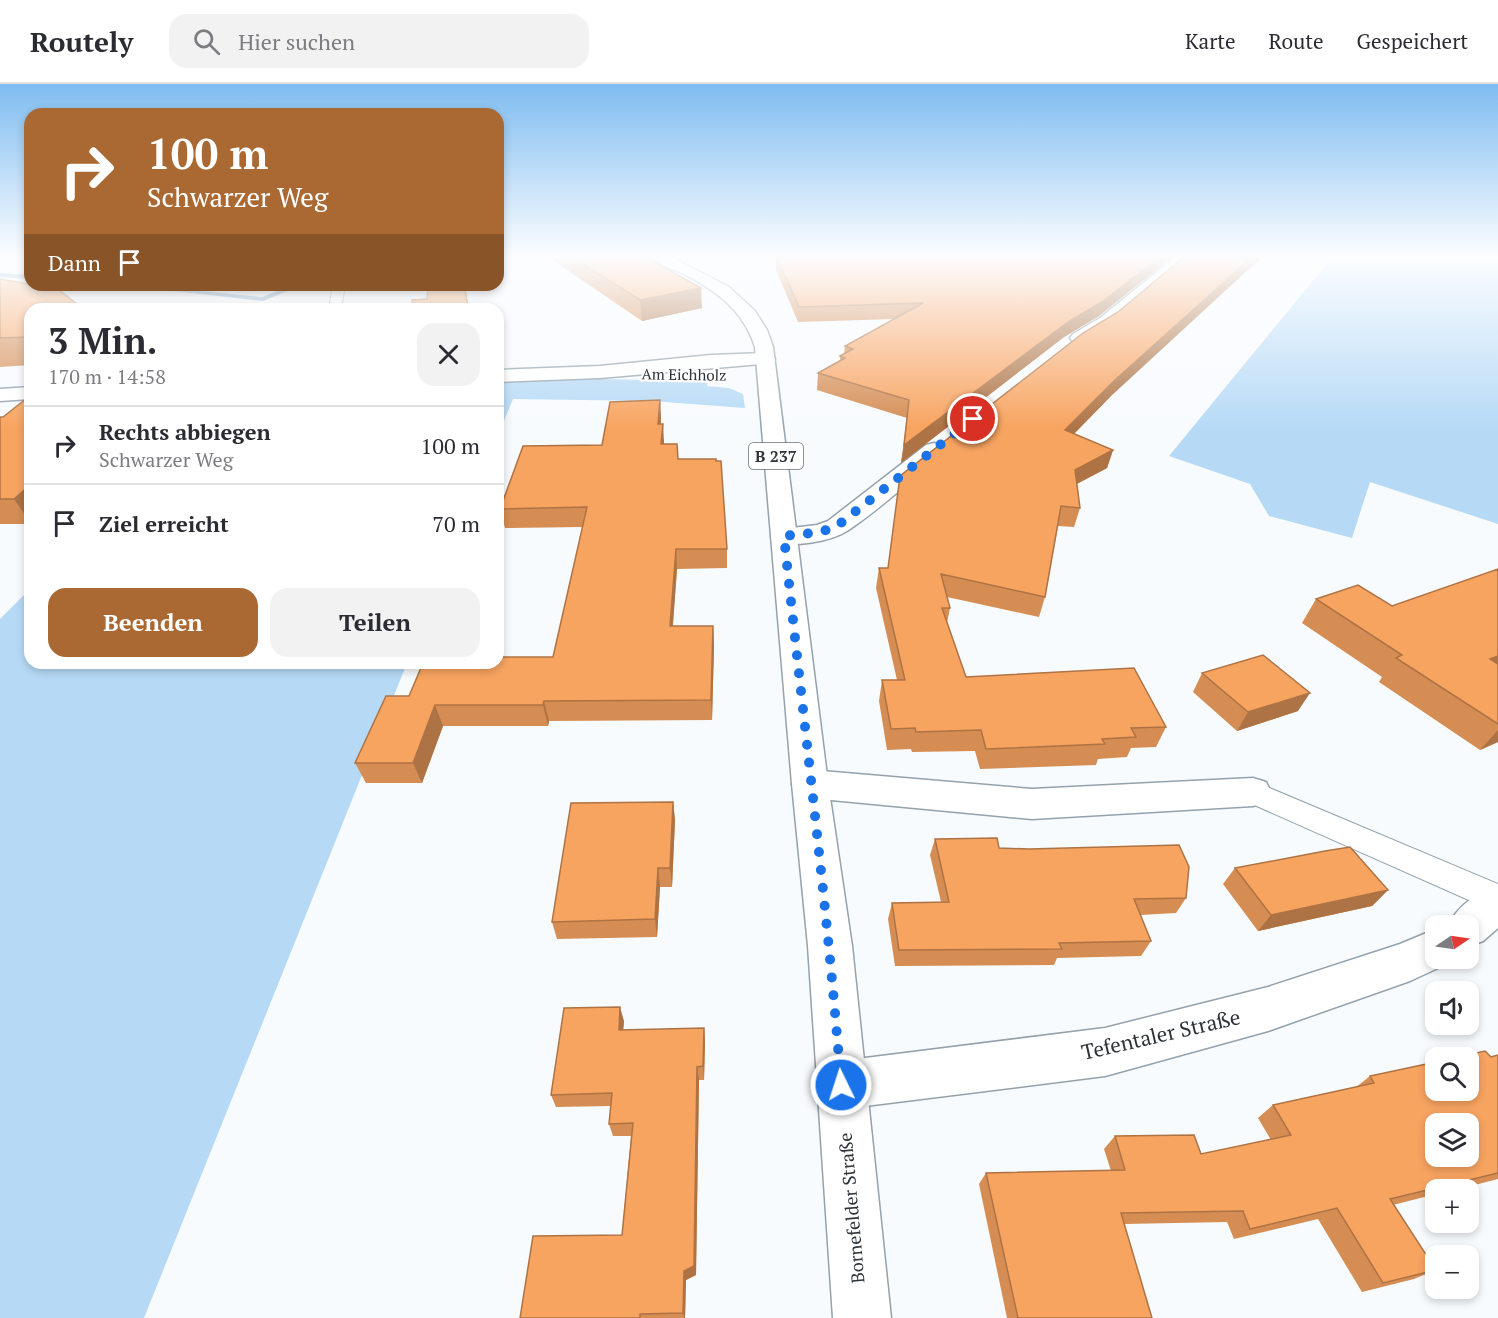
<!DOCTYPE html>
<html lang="de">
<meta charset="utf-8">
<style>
body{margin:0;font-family:"PT Serif",serif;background:#f2f2f3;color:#2b2b33;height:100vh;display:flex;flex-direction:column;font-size:22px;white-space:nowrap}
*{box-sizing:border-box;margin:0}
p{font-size:20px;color:#7c7c81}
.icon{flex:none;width:33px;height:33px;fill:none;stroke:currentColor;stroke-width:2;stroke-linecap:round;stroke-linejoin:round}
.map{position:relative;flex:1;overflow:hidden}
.drawer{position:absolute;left:24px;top:219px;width:480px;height:366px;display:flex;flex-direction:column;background:#fff;border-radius:18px;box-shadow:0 3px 9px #0003}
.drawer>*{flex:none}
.banner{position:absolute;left:24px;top:24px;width:480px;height:183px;border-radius:18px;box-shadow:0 3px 9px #0003;background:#aa6933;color:#fff;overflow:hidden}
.needle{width:39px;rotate:77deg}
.fabs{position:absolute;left:1425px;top:831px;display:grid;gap:12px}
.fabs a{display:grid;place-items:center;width:54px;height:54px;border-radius:12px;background:#fff;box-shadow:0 3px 9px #0003;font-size:30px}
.pin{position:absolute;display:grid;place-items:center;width:51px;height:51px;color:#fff;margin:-26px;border:3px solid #fff;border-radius:50%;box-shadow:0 2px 6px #0007}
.me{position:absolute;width:66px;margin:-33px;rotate:356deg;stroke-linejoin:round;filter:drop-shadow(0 0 4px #0008)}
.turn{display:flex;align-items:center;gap:21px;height:126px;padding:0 24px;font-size:27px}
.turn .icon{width:78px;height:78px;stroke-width:2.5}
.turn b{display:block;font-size:42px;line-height:51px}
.then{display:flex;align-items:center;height:57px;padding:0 24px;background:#0003;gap:12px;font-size:22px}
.round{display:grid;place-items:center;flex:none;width:63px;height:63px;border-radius:18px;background:#f2f2f3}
.head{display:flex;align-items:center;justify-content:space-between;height:102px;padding:0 24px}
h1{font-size:36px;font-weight:800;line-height:45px}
.primary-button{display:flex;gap:12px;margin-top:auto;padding:12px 24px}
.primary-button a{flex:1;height:69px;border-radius:18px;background:#aa6933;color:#fff;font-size:24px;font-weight:800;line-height:69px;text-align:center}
.primary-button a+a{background:#f2f2f3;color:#2b2b33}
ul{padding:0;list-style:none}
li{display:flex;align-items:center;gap:18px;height:78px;padding:0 24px;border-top:2px solid #e1e1e2}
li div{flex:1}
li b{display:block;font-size:22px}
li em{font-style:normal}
header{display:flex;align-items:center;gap:36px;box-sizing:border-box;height:84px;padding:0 30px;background:#fff;border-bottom:2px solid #e1e1e2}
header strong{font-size:28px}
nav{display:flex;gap:33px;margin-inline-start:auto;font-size:21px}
.search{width:420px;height:54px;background:#f2f2f3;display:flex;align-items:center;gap:15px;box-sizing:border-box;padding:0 21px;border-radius:18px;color:#7c7c81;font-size:22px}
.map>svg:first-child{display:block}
.green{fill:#b6daf6}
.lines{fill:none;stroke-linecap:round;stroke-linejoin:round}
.stream{fill:#679bc1;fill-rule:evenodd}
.service-casing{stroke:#93a2ad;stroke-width:2}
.minor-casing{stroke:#93a2ad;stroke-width:3}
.secondary-casing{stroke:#93a2ad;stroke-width:3}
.primary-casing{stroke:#93a2ad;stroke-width:3}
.service{fill:#fff;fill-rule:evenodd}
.minor{fill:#fff;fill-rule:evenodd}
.secondary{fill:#fff;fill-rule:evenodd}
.primary{fill:#fff;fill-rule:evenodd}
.wall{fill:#d58d53}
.shaded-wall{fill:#ae7344}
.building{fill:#f8a461;stroke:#ae7344;stroke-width:1.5;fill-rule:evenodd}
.route{stroke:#1a73e8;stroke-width:10;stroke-dasharray:0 18}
.labels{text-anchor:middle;stroke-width:4.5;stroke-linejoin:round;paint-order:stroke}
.far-street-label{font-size:15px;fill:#2d3338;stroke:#fff}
.shield{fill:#fff;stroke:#6c7074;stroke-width:1.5}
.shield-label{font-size:16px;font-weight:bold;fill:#2d3338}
.street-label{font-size:18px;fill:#2d3338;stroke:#fff}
.near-street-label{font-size:21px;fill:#2d3338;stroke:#fff}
</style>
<header>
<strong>Routely</strong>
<div class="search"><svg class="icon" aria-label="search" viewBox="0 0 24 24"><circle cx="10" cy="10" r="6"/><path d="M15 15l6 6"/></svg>Hier suchen</div>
<nav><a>Karte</a><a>Route</a><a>Gespeichert</a></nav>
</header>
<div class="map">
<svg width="1498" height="1234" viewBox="0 0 1498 1234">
<rect width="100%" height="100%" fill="#f8fbfe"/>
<path class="green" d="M 1307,172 L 1498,172 L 1498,440 L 1370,398 L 1352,454 L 1269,432 L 1250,400 L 1169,372 L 1330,176 Z
M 601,295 L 707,297 L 707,302 L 729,304 L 743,310 L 745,324 L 652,317 L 513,315 L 498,351 L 498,299 Z
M 30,505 L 30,579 L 407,579 L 144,1234 L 0,1234 L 0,535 Z"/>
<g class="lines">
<path class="stream" d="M 0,189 L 30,191 L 30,195 L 0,193 Z
M 120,201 L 143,201 L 262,213 L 293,201 L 302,201 L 263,217 Z"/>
<defs>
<path id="service" d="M 333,201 L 345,201 L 341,225 L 329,225 Z
M 1253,697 L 1498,800 L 1498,829 L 1243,716 L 1239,708 L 1243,700 Z"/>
<path id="minor" d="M 1177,172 L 1192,172 L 1112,242 L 1085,258 L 1073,258 L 1070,254 L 1073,250 L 1100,234 Z
M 934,359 L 942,361 L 945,366 L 942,371 C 913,394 878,427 847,447 C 829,458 795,463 775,458 L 771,452 L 775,446 L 817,441 L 828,437 L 926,361 Z
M 810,686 L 1032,705 L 1253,694 L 1266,698 L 1271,708 L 1266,718 L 1253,722 L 1032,735 L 810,714 L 797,710 L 792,700 L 797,690 Z
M 1498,801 L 1498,844 L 1483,857 L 1468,863 L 1468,842 L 1448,842 C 1457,822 1478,808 1498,801 Z
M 1436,845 L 1436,874 L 1453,874 L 1451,878 L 1410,897 L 1268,947 L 1105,992 L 841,1025 L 824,1018 L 817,1001 L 824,984 L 841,977 L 1105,944 L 1268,903 L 1400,860 Z"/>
<path id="secondary" d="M 766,269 L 773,271 L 775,275 L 773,279 L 600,294 L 498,298 L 498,286 L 600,282 L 711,271 Z
M 30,303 L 30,315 L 0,317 L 0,305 Z"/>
<path id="primary" d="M 651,172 L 669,172 L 729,203 L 755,227 L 767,246 L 773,263 L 828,700 L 852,862 L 891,1234 L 833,1234 L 808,862 L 792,700 L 755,263 C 743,225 714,205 680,188 C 670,184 657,180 651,172 Z"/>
</defs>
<use href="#service" class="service-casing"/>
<use href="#minor" class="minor-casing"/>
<use href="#secondary" class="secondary-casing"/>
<use href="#primary" class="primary-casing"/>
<use href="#service" class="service"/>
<use href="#minor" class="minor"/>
<use href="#secondary" class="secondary"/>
<use href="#primary" class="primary"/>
</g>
<path class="wall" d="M 553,172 L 644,172 L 702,224 L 642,237 L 554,177 Z
M 776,172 L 1099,232 L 1064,253 L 901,379 L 907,334 L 817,306 L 818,289 L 840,277 L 840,272 L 844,270 L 845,262 L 894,235 L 798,238 L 776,186 Z
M 0,195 L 30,225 L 30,281 L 0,283 Z
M 1118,228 L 1110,313 L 1074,350 L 1113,366 L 1107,384 L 1077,400 L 1080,424 L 1074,443 L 1058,442 L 1045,513 L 1039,533 L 947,513 L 950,524 L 947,539 L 966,593 L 1166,643 L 1156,663 L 1131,664 L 1127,673 L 1098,675 L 1096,681 L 980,685 L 975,667 L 912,668 L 911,665 L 887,666 L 879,617 L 882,596 L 897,596 L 876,504 L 879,484 L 888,484 Z
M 30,314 L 30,440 L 0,440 L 0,333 L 3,333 Z
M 660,316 L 661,340 L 664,360 L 678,375 L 716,377 L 727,465 L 727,484 L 677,485 L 673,542 L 713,542 L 714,562 L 712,636 L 549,637 L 548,642 L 443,642 L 422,699 L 366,699 L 355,679 L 409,612 L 553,573 L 583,443 L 505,444 L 500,425 L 602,361 Z
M 1498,485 L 1498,658 L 1480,666 L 1379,598 L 1382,593 L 1302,539 L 1316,515 L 1392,522 Z
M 1202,589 L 1298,627 L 1237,647 L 1193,608 Z
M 673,718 L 675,736 L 672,803 L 660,803 L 657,853 L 557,855 L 552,838 Z
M 935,755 L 999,764 L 1186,814 L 1176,829 L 1140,831 L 1151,857 L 1141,872 L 1057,874 L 1054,881 L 895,882 L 888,835 L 892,819 L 941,818 L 930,771 Z
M 1235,784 L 1388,806 L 1372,822 L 1258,847 L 1223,800 Z
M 624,937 L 623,946 L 704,944 L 705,958 L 704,996 L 699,996 L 696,1191 L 686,1196 L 685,1234 L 520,1234 L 622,1151 L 631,1052 L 613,1052 L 609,1040 L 611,1022 L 556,1023 L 551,1011 Z
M 1498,971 L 1498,1095 L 1455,1106 L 1436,1106 L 1436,1110 L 1393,1121 L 1436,1186 L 1414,1195 L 1362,1208 L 1318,1135 L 1234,1155 L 1227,1138 L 1124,1140 L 1152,1234 L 1007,1234 L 979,1100 L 986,1089 L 1111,1087 L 1104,1065 L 1115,1052 L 1201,1070 L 1271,1056 L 1258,1034 L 1273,1021 L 1355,1004 L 1370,992 Z"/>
<path class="shaded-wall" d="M 1161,172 L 1174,172 L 1099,232 L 1064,253 L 901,379 L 904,361 L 1068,238 Z
M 1253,172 L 1263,172 L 1110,313 L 1060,364 L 1065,346 L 1115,296 Z
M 464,201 L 465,201 L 469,225 L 468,225 Z
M 701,204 L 702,224 L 642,237 L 640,216 Z
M 660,316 L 661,334 L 660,359 L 658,340 Z
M 663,340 L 664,358 L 662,379 L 661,360 Z
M 1113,366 L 1107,384 L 1069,404 L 1075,386 Z
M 30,401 L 30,438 L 14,415 Z
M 676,465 L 677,485 L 671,562 L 670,542 Z
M 713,542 L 714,562 L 712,636 L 711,616 Z
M 1498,572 L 1498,587 L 1490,575 Z
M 1310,609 L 1298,627 L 1237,647 L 1248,628 Z
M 544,617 L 549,637 L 548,642 L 543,621 Z
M 435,621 L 443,642 L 422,699 L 413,679 Z
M 1498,646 L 1498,658 L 1480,666 Z
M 673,718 L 675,736 L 672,803 L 670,784 Z
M 658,784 L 660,803 L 657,853 L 655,835 Z
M 1388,806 L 1372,822 L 1258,847 L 1271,831 Z
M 620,923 L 624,937 L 622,960 L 619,946 Z
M 704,944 L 705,958 L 704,996 L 703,982 Z
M 697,983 L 699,996 L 696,1191 L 686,1196 L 685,1234 L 684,1234 L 683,1229 L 684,1187 Z"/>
<path class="building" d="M 570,172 L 644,172 L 701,204 L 640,216 Z
M 776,172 L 1161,172 L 1103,217 L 1068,238 L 904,361 L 909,316 L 818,289 L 845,274 L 840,272 L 853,265 L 845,262 L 923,219 L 799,223 Z
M 1185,172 L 1253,172 L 1115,296 L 1065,346 L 1113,366 L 1075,386 L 1080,424 L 1061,422 L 1045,513 L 941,490 L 950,524 L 942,524 L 966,593 L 1134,584 L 1166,643 L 1131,644 L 1136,653 L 1102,655 L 1105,660 L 986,665 L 981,646 L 916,648 L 915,644 L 891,645 L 882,596 L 905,596 L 879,484 L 888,484 L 900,392 L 1083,249 L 1118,228 Z
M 0,195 L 58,205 L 83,225 L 30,225 L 30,253 L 0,254 Z
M 428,201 L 464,201 L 468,225 L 407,225 L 407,220 L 412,220 L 412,216 L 427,215 Z
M 27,314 L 30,314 L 30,401 L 14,415 L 0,415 L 0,333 L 3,333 Z
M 660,316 L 658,340 L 663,340 L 661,360 L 677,360 L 678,375 L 716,375 L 716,377 L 721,377 L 727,465 L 676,465 L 670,542 L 713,542 L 711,616 L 544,617 L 543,621 L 435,621 L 413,679 L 355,679 L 386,612 L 409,612 L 423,579 L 498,579 L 498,573 L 553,573 L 587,423 L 500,425 L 523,362 L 602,361 L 610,318 Z
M 1498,485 L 1498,572 L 1490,575 L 1498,580 L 1498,640 L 1396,574 L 1402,571 L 1316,515 L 1358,501 L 1392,522 Z
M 1263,571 L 1310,609 L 1248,628 L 1202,589 Z
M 673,718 L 670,784 L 658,784 L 655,835 L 552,838 L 571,719 Z
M 997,754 L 999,764 L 1029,765 L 1179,761 L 1189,783 L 1186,814 L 1134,815 L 1151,857 L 1059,859 L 1062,865 L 899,866 L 892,819 L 949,818 L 935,755 Z
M 1350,763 L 1388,806 L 1271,831 L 1235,784 L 1325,767 Z
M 620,923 L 619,946 L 704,944 L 703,982 L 697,983 L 694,1182 L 684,1187 L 683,1229 L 640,1230 L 640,1234 L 520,1234 L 533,1152 L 622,1151 L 633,1039 L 609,1040 L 612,1009 L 551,1011 L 564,924 Z
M 1485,967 L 1491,973 L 1498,971 L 1498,1089 L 1390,1115 L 1436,1186 L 1383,1199 L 1337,1124 L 1250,1145 L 1243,1127 L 1121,1129 L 1152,1234 L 1018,1234 L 986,1089 L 1125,1086 L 1115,1052 L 1194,1051 L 1201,1070 L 1291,1051 L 1273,1021 L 1374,999 L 1370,992 L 1436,978 L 1436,1006 L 1468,1006 L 1468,974 L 1454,974 ZM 1436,1040 L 1468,1040 L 1468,1072 L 1436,1072 Z"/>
<linearGradient id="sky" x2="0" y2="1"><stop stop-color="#7ebcf0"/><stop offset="0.5" stop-color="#fcfdff"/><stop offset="1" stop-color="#fcfdff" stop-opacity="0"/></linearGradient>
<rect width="1498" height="344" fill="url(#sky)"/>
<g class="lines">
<path class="route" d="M 841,1001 C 827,817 803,635 784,452 L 821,448 L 837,442 L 973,335"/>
</g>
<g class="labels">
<g class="far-street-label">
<text transform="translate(684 291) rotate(1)" y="5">Am Eichholz</text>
</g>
<rect class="shield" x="749" y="359" width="54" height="26" rx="4.5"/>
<g class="shield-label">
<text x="776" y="378">B 237</text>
</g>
<g class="street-label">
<text transform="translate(852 1124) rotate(-95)" y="6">Bornefelder Straße</text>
</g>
<g class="near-street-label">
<text transform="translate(1161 951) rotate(-13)" y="7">Tefentaler Straße</text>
</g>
</g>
</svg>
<div class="fabs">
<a><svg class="needle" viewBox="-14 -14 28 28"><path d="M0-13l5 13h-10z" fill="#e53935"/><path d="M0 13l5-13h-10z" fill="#7c7c81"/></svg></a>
<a><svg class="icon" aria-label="sound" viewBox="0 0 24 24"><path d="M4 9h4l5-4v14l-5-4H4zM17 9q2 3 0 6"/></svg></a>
<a><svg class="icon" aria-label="search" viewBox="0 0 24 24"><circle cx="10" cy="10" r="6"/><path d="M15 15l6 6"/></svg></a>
<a><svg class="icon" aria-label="layers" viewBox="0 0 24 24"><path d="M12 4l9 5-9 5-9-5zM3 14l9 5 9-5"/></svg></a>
<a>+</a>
<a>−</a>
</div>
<div class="pin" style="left:973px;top:335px;background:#d93025"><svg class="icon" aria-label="arrive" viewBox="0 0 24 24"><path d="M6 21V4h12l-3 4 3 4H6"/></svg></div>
<svg class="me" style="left:841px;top:1001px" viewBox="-20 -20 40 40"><circle r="17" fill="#1a73e8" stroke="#fff" stroke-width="3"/><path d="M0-11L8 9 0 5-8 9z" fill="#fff"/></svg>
<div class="banner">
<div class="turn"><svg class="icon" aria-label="right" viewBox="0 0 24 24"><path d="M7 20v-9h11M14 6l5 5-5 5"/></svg><div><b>100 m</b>Schwarzer Weg</div></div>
<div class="then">Dann<svg class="icon" aria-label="arrive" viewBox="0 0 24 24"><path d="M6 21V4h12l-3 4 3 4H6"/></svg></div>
</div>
<section class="drawer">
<div class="head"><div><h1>3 Min.</h1><p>170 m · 14:58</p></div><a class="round"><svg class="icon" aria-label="close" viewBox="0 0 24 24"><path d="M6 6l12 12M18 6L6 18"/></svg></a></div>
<ul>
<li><svg class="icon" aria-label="right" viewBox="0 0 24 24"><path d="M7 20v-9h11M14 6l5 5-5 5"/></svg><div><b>Rechts abbiegen</b><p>Schwarzer Weg</p></div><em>100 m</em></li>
<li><svg class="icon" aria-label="arrive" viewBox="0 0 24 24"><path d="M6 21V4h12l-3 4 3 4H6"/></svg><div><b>Ziel erreicht</b></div><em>70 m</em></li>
</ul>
<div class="primary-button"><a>Beenden</a><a>Teilen</a></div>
</section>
</div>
